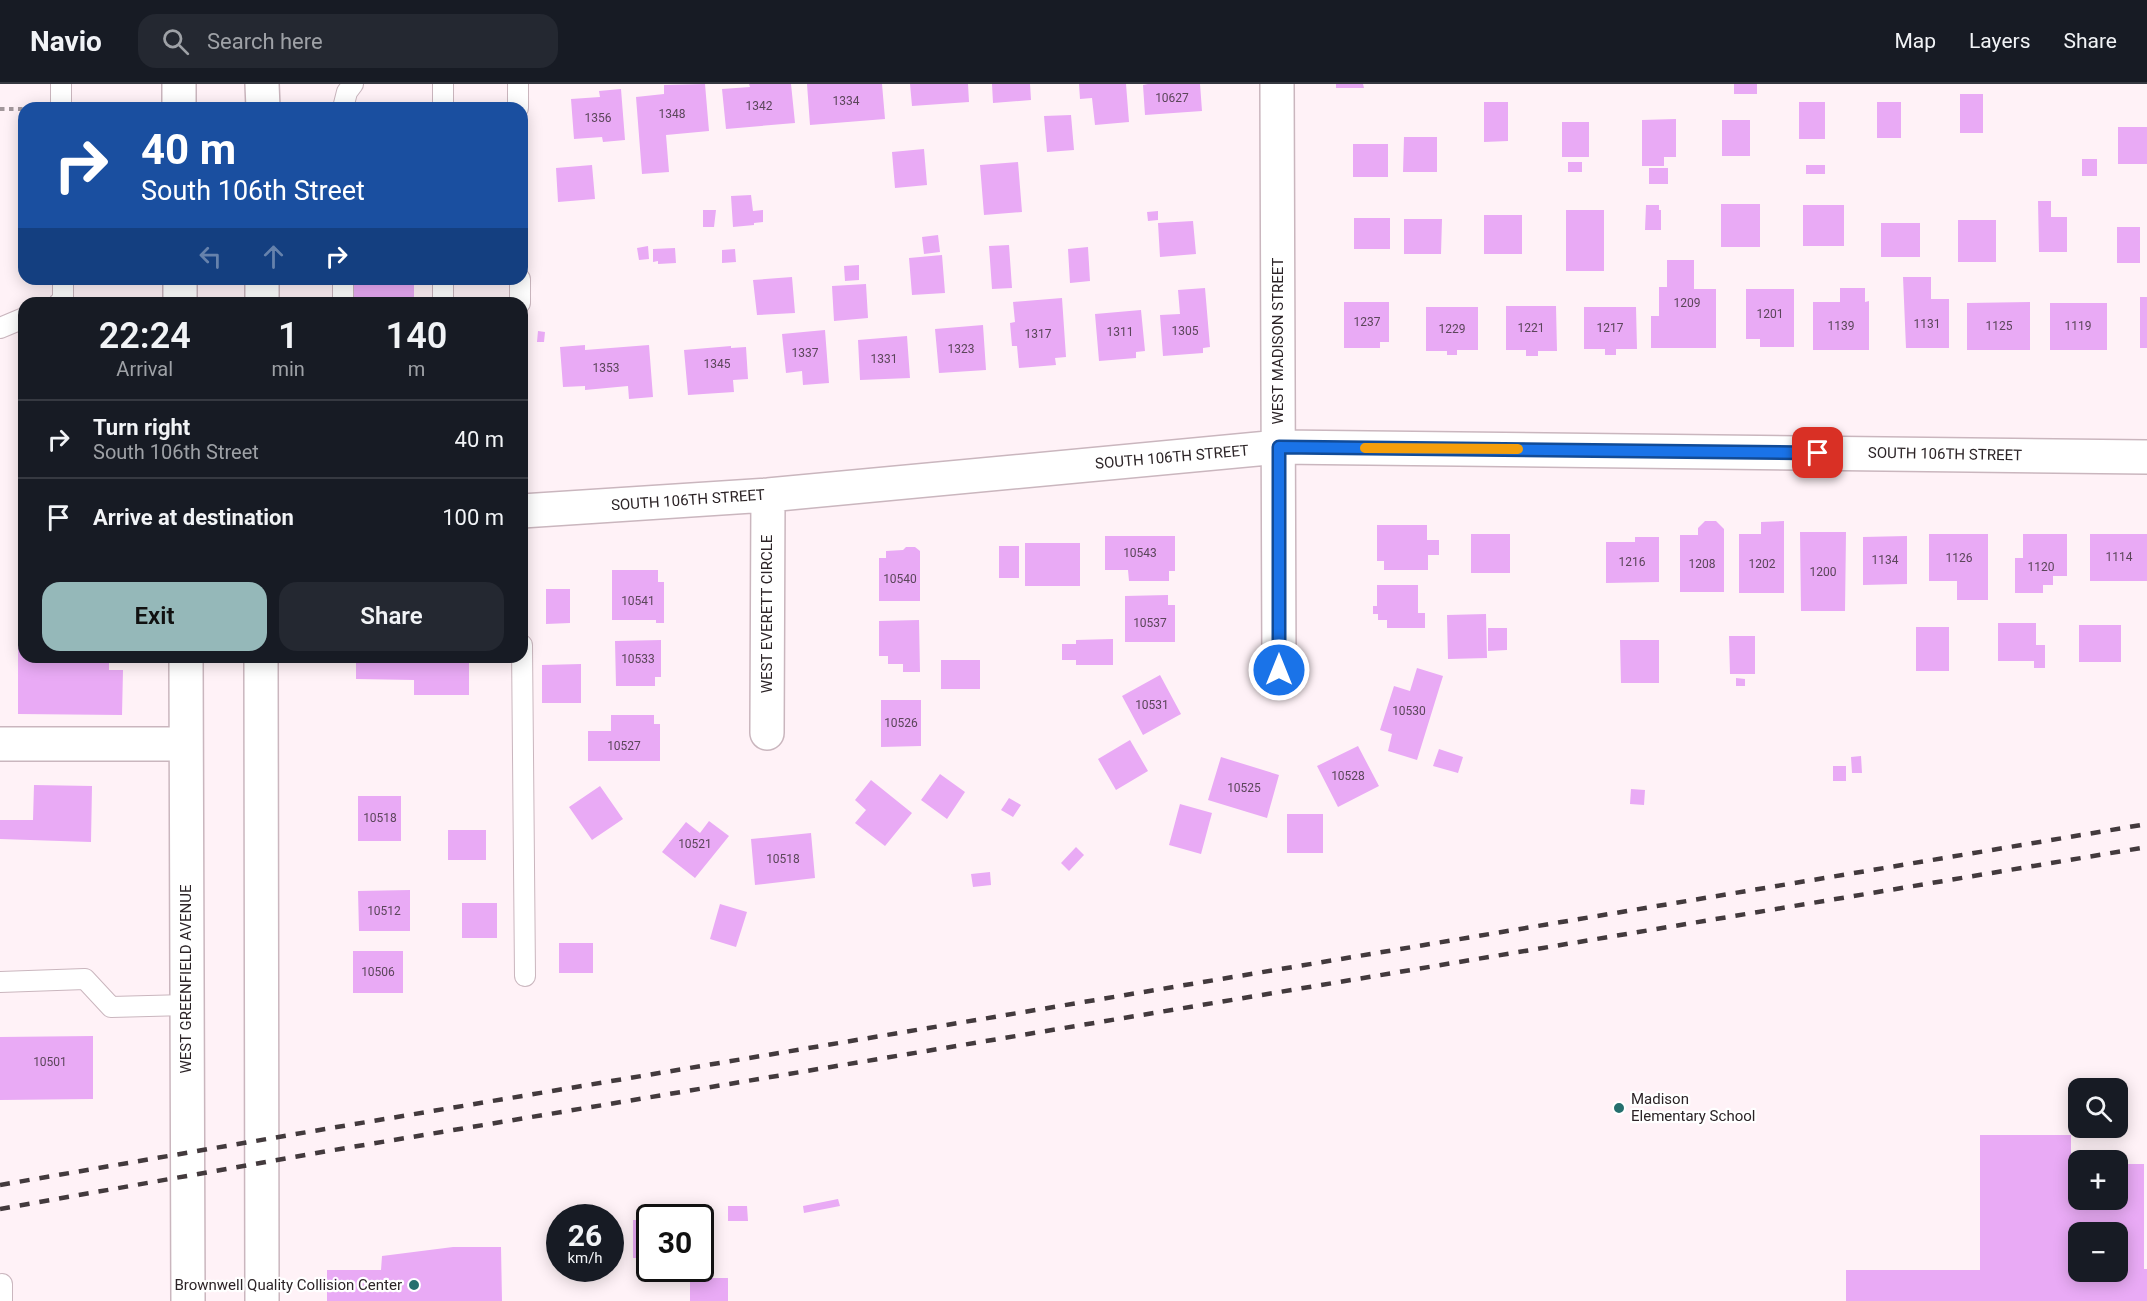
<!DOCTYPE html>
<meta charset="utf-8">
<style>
body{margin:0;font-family:Roboto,sans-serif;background:#242831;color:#f1f3f6;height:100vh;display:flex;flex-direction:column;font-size:22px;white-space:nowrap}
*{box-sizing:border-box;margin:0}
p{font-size:20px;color:#9ea1a6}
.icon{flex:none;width:33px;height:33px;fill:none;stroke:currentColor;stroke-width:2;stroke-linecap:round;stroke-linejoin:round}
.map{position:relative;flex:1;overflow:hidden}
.side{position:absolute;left:18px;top:213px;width:510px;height:366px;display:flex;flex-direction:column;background:#171b24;border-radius:18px;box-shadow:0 3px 15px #0003}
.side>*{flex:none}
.hud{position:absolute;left:18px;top:18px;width:510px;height:183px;border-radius:18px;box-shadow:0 3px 15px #0003;background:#1a4fa0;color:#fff;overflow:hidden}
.controls{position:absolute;left:2068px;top:994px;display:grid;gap:12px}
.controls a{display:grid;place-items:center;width:60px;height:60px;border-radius:12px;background:#171b24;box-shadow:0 3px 15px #0003;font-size:30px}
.speed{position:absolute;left:546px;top:1120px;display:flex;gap:12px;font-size:30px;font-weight:700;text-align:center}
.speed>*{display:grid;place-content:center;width:78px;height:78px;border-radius:50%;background:#171b24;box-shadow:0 3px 15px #0003;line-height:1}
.speed small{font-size:15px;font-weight:400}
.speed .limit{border:3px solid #111;border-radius:9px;background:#fff;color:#111}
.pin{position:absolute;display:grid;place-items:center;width:51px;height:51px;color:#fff;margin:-26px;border-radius:12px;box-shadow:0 3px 9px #0006}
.me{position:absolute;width:66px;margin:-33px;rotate:0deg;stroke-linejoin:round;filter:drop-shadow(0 0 4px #0008)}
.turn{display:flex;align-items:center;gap:21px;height:126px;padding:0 24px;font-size:27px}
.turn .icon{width:78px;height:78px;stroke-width:2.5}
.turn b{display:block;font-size:42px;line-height:51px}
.lanes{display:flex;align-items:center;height:57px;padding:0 24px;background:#0003;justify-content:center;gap:30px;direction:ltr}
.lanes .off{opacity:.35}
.eta{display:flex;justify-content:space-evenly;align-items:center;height:102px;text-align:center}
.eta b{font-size:36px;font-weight:600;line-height:42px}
.button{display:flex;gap:12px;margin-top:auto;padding:12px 24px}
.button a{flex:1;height:69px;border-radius:18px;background:#95b8b9;color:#111;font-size:24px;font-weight:600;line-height:69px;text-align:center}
.button a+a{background:#242831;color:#f1f3f6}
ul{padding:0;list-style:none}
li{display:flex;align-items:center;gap:18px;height:78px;padding:0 24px;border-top:2px solid #363941}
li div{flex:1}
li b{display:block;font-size:22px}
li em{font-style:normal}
header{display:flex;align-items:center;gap:36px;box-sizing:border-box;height:84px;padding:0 30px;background:#171b24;border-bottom:2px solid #363941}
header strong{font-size:28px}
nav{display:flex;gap:33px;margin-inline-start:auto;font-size:21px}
.search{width:420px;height:54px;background:#242831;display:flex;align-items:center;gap:15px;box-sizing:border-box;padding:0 21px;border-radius:18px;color:#9ea1a6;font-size:22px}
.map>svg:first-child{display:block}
.building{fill:#e9aaf5;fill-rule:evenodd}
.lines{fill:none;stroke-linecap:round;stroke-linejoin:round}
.service-casing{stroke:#cab6be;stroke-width:22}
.minor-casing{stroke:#cab6be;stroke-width:36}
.primary-casing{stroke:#cab6be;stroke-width:36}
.path{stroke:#a2979b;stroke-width:4;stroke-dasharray:4.5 4.5;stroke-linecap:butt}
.service{stroke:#fff;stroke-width:20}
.minor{stroke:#fff;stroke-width:33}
.primary{stroke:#fff;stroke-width:33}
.rail{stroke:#433a3d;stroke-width:4.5;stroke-dasharray:10 10;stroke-linecap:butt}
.route-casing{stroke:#114b97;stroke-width:15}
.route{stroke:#1a73e8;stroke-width:10}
.slow{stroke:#f59e0b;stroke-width:10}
.poi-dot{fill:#256f6e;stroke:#fff;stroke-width:2}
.labels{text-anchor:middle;stroke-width:4.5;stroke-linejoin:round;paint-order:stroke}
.number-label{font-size:12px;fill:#5b465a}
.street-label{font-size:15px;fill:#2c2427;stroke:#fff}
.poi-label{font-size:15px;fill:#2c2427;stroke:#fff;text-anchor:start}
</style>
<header>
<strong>Navio</strong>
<div class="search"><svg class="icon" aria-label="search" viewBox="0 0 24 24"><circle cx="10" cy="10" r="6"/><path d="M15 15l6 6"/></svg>Search here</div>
<nav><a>Map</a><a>Layers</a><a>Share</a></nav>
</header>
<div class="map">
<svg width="2147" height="1217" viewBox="0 0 2147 1217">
<rect width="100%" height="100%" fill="#fff2f7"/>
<path class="building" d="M 705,0 L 709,47 L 666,51 L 669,88 L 642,90 L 636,13 L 664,10 L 664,1 Z
M 749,0 L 791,0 L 795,39 L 726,45 L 722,5 L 750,3 Z
M 807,0 L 882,0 L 885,35 L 810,41 Z
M 910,0 L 968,0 L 969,18 L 912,22 Z
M 992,0 L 1030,0 L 1031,16 L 993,19 Z
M 1079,0 L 1126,0 L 1129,38 L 1095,41 L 1092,14 L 1080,15 Z
M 1148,0 L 1200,0 L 1202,27 L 1145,31 L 1143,1 Z
M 1336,0 L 1363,0 L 1364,4 L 1336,4 Z
M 1734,0 L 1757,0 L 1757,10 L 1734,10 Z
M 621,5 L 625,56 L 603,58 L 602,53 L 574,55 L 571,15 L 600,13 L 599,7 Z
M 1960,10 L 1983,10 L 1983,49 L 1960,49 Z
M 1484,18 L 1508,18 L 1508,57 L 1484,58 Z
M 1799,18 L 1825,18 L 1825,55 L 1799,55 Z
M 1877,18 L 1901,18 L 1901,54 L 1877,54 Z
M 1071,31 L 1074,66 L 1047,68 L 1044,32 Z
M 1676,35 L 1676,73 L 1664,73 L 1664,82 L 1642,82 L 1642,36 Z
M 1722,36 L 1750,36 L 1750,72 L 1722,72 Z
M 1562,38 L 1589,38 L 1589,73 L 1562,73 Z
M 2118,43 L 2147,43 L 2147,80 L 2118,80 Z
M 1404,53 L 1437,53 L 1437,88 L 1403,88 Z
M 1353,60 L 1388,60 L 1388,93 L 1353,93 Z
M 924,65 L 927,101 L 895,104 L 892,68 Z
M 2082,75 L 2097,75 L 2097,92 L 2082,92 Z
M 1018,78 L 1022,128 L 984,131 L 980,81 Z
M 1568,78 L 1582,78 L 1582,88 L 1568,88 Z
M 592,81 L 595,115 L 558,118 L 556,84 Z
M 1806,81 L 1825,81 L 1825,90 L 1806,90 Z
M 1649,84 L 1668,84 L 1668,100 L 1649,100 Z
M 751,111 L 753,127 L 763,126 L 763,138 L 754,139 L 754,141 L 733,143 L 731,112 Z
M 2038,117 L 2051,117 L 2051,133 L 2067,133 L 2067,168 L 2039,168 Z
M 1721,120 L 1760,120 L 1760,163 L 1721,163 Z
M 1646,121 L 1659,121 L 1659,126 L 1661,126 L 1661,146 L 1645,146 Z
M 1803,121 L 1844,121 L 1844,162 L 1803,162 Z
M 703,126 L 716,126 L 714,143 L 703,143 Z
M 1566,126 L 1604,126 L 1604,187 L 1566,187 Z
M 1158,127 L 1158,136 L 1148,137 L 1147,128 Z
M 1484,131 L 1522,131 L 1522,170 L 1484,170 Z
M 1354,134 L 1390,134 L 1390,165 L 1354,165 Z
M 1404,135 L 1442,135 L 1441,170 L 1404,170 Z
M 1958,136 L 1996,136 L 1996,178 L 1958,178 Z
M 1193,137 L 1196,170 L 1160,173 L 1158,139 Z
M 1881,139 L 1920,139 L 1920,173 L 1881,173 Z
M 2117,143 L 2140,143 L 2140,179 L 2117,179 Z
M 938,151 L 940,168 L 924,170 L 922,153 Z
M 1009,161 L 1012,204 L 992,205 L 989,162 Z
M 648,162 L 649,175 L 639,176 L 637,164 Z
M 1088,163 L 1090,197 L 1070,199 L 1068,165 Z
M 675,164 L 676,179 L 658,180 L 658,177 L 653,178 L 653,165 Z
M 735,165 L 736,178 L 722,179 L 722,166 Z
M 942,171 L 945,209 L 912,211 L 909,174 Z
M 1667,176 L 1694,176 L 1694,205 L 1716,205 L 1716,264 L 1651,264 L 1651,232 L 1659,232 L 1659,203 L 1667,203 Z
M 859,181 L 859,196 L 845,197 L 844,182 Z
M 792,193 L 795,229 L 757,231 L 753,196 Z
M 1903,193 L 1931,193 L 1931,215 L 1949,215 L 1949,264 L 1906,264 Z
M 353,197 L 414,197 L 414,219 L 353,219 Z
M 866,200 L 868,234 L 834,237 L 832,202 Z
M 1205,204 L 1210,263 L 1203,264 L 1203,269 L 1163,272 L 1160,231 L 1180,230 L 1178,206 Z
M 1840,204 L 1865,204 L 1865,218 L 1869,217 L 1869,266 L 1813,266 L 1813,218 L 1840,218 Z
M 1746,205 L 1794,205 L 1794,263 L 1760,263 L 1760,255 L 1746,255 Z
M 2140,213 L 2147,213 L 2147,264 L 2140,264 Z
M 1062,214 L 1066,273 L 1055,274 L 1056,281 L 1019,284 L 1017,262 L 1012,262 L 1010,239 L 1015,238 L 1013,218 Z
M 1344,218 L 1389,218 L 1389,258 L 1380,258 L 1380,264 L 1344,264 Z
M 2030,218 L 2030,266 L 1967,266 L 1967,219 Z
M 2050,219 L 2107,219 L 2107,266 L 2050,266 Z
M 1506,222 L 1556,222 L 1557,267 L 1538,267 L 1538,272 L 1526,272 L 1526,266 L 1506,266 Z
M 1426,223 L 1478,223 L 1478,266 L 1457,266 L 1457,271 L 1447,271 L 1447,267 L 1426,267 Z
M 1584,223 L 1636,223 L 1637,265 L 1616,265 L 1616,271 L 1605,271 L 1605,265 L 1584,265 Z
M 1141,226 L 1145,267 L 1136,268 L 1136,274 L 1099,277 L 1095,230 Z
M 983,241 L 986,286 L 939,289 L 935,245 Z
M 825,246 L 829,299 L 803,301 L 802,287 L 786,289 L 782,250 Z
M 538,247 L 545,248 L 544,258 L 537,258 Z
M 907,252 L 910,294 L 860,296 L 858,256 Z
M 585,261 L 585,266 L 649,261 L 653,313 L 629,315 L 628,302 L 585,306 L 585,302 L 563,303 L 560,263 Z
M 731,262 L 731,264 L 746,263 L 748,295 L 733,296 L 734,308 L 688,311 L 684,266 Z
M 19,364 L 24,364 L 24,434 L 18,434 Z
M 1705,437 L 1716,437 L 1724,445 L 1724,508 L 1680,508 L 1680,451 L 1698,451 L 1698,444 Z
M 1784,437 L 1784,509 L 1739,509 L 1739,450 L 1761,450 L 1761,438 Z
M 1377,441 L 1427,441 L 1427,456 L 1439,456 L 1439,471 L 1428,471 L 1428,486 L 1384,486 L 1384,477 L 1377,477 Z
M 1800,448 L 1846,448 L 1845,527 L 1801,527 Z
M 1471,450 L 1510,450 L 1510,489 L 1471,489 Z
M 1929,450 L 1988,450 L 1988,516 L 1957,516 L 1957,497 L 1929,497 Z
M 2023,450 L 2067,450 L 2067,492 L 2053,492 L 2053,501 L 2043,501 L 2043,509 L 2015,509 L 2015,474 L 2023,474 Z
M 2090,450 L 2147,450 L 2147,497 L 2090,497 Z
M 1105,452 L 1175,452 L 1175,487 L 1169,487 L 1169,497 L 1129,497 L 1128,486 L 1105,486 Z
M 1907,452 L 1907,500 L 1863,501 L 1863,453 Z
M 1635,453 L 1659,453 L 1659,498 L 1606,499 L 1606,458 L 1635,458 Z
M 1025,459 L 1080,459 L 1080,502 L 1025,502 Z
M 999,462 L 1019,462 L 1019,494 L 999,494 Z
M 906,463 L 915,463 L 920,467 L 920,517 L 879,517 L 879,474 L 886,474 L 886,467 L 903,466 Z
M 612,486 L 658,486 L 658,498 L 664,498 L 664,539 L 656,539 L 656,536 L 612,536 Z
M 1377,501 L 1418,501 L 1418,529 L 1425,529 L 1425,544 L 1387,544 L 1387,536 L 1378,536 L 1378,530 L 1373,530 L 1373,522 L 1377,522 Z
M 546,505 L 570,505 L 570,539 L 546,540 Z
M 1168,511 L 1168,521 L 1175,521 L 1175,558 L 1125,558 L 1125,512 Z
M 18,523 L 24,523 L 24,573 L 109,573 L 109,586 L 123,586 L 122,631 L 18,630 Z
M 1486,530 L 1487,574 L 1448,575 L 1447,531 Z
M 919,536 L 920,588 L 903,588 L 903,580 L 888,580 L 888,572 L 879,572 L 879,537 Z
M 1998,539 L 2036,539 L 2036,561 L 2045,561 L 2045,584 L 2034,584 L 2034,577 L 1998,577 Z
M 2079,541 L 2121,541 L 2121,578 L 2079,578 Z
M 1916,543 L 1949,543 L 1949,587 L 1916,587 Z
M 1488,544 L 1507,544 L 1507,566 L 1488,567 Z
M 1729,552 L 1755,552 L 1755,590 L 1730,590 Z
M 1113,555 L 1113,581 L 1076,581 L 1076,576 L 1062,576 L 1062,560 L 1076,560 L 1076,556 Z
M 661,556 L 661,593 L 655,593 L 655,602 L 616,602 L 615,557 Z
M 1620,556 L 1659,556 L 1659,599 L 1621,599 Z
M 356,573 L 469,573 L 469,611 L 414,611 L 414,596 L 356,595 Z
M 941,576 L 980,576 L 980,605 L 941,605 Z
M 581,580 L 581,619 L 542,619 L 542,581 Z
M 1417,584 L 1443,592 L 1417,676 L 1388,667 L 1392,650 L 1380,646 L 1394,602 L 1410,607 Z
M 1160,591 L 1181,630 L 1143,651 L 1122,612 Z
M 1736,594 L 1745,595 L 1745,602 L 1736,602 Z
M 881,616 L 921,616 L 921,662 L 881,663 Z
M 611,631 L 654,631 L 654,640 L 660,640 L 660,677 L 588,677 L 588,647 L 611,647 Z
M 1130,656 L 1148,687 L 1116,706 L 1098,675 Z
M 1358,662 L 1379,702 L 1338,723 L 1317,682 Z
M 1439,665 L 1463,673 L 1458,689 L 1433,682 Z
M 1861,672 L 1862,689 L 1852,689 L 1851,673 Z
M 1221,673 L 1279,691 L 1267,734 L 1208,716 Z
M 1833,682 L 1846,682 L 1846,697 L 1833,697 Z
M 940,690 L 965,708 L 947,735 L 921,716 Z
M 871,696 L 912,729 L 885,762 L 855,739 L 866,726 L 855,716 Z
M 34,701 L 92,702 L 91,758 L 0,755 L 0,736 L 33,736 Z
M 600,702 L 623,735 L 592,756 L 569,723 Z
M 1631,705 L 1645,706 L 1644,721 L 1630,720 Z
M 358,712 L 401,712 L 401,757 L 358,757 Z
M 1009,714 L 1021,721 L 1013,733 L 1001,726 Z
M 1180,720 L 1212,729 L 1201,770 L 1169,761 Z
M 1287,730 L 1323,730 L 1323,769 L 1287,769 Z
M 709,737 L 729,752 L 695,794 L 662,768 L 686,738 L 700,749 Z
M 448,746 L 486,746 L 486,776 L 448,776 Z
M 811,749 L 815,794 L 755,801 L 751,755 Z
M 1076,763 L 1084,771 L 1069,787 L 1061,779 Z
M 990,788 L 991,801 L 973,803 L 971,790 Z
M 410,806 L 410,847 L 359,847 L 358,807 Z
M 462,819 L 497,819 L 497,854 L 462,854 Z
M 720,820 L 747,828 L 736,863 L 710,855 Z
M 559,859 L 593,859 L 593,889 L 559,889 Z
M 353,867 L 403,867 L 403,909 L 353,909 Z
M 93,952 L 93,1015 L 0,1016 L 0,953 Z
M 1980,1051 L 2071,1051 L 2071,1080 L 2079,1080 L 2079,1116 L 2118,1116 L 2118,1080 L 2144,1080 L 2144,1185 L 2147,1185 L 2147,1217 L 1846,1217 L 1846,1186 L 1980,1186 ZM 2079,1149 L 2118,1149 L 2118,1188 L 2079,1188 Z
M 838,1115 L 840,1122 L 804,1129 L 803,1122 Z
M 728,1122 L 747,1122 L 748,1137 L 728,1137 Z
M 633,1136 L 650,1136 L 650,1174 L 633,1174 Z
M 453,1163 L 501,1163 L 502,1217 L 327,1217 L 327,1186 L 381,1186 L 382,1172 Z
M 690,1194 L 728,1194 L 728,1217 L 690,1217 Z"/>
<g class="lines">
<defs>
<path id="service" d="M 61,0 L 61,24
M 443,0 L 443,24
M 518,0 L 518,24
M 343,24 L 347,8 L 353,0
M 443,195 L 443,219
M 520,195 L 520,219
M 59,219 L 63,217 L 63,195
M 343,219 L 343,195
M 0,244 L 24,234
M 522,561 L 525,892
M 0,898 L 85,895 L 111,923 L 186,921
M 2,1200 L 2,1217"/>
<path id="minor" d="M 1277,0 L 1279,586
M 522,427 L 768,411 L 1279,363 L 2147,373
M 767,649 L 768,411
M 0,660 L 185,660"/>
<path id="primary" d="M 179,0 L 179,24
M 262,0 L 263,24
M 180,195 L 180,219
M 262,219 L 262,195
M 186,573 L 188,1217
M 261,573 L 262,1217"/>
</defs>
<use href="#service" class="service-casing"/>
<use href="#minor" class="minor-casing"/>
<use href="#primary" class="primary-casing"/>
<path class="path" d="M 0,25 L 24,25"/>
<use href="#service" class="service"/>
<use href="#minor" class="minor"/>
<use href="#primary" class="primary"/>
<path class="rail" d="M 0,1101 L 325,1045 L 2147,740
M 0,1125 L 328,1067 L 2147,763"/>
</g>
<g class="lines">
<defs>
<path id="route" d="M 1279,586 L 1279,363 L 1818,369"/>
</defs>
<use href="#route" class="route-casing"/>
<use href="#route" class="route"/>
<path class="slow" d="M 1365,364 L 1518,365"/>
</g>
<g class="poi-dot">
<circle cx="1619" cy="1024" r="6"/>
<circle cx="414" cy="1201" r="6"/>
</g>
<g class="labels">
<g class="number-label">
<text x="1172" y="18">10627</text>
<text x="846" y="21">1334</text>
<text x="759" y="26">1342</text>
<text x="672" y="34">1348</text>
<text x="598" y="38">1356</text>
<text x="1687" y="223">1209</text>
<text x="1770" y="234">1201</text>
<text x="1367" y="242">1237</text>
<text x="1927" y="244">1131</text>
<text x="1841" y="246">1139</text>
<text x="1999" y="246">1125</text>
<text x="2078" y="246">1119</text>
<text x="1531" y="248">1221</text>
<text x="1610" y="248">1217</text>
<text x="1452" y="249">1229</text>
<text x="1185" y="251">1305</text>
<text x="1120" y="252">1311</text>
<text x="1038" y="254">1317</text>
<text x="961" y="269">1323</text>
<text x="805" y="273">1337</text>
<text x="884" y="279">1331</text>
<text x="717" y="284">1345</text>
<text x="606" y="288">1353</text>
<text x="1140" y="473">10543</text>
<text x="2119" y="477">1114</text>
<text x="1959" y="478">1126</text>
<text x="1885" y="480">1134</text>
<text x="1632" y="482">1216</text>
<text x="1702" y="484">1208</text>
<text x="1762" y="484">1202</text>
<text x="2041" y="487">1120</text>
<text x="1823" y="492">1200</text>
<text x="900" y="499">10540</text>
<text x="638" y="521">10541</text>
<text x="1150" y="543">10537</text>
<text x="638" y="579">10533</text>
<text x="1152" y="625">10531</text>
<text x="1409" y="631">10530</text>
<text x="901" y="643">10526</text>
<text x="624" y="666">10527</text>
<text x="1348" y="696">10528</text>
<text x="1244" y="708">10525</text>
<text x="380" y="738">10518</text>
<text x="695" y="764">10521</text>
<text x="783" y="779">10518</text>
<text x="384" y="831">10512</text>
<text x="378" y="892">10506</text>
<text x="50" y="982">10501</text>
</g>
<g class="street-label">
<text transform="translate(1278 257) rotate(-90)" y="5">WEST MADISON STREET</text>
<text transform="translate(1945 370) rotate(1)" y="5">SOUTH 106TH STREET</text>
<text transform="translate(1172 373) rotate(-5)" y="5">SOUTH 106TH STREET</text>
<text transform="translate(688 416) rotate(-4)" y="5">SOUTH 106TH STREET</text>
<text transform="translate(767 530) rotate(-90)" y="5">WEST EVERETT CIRCLE</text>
<text transform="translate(186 895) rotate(-90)" y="5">WEST GREENFIELD AVENUE</text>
</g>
<g class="poi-label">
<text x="1631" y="1020">Madison<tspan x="1631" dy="17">Elementary School</tspan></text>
<text x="402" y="1206" text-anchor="end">Brownwell Quality Collision Center</text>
</g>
</g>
</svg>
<div class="controls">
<a><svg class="icon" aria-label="search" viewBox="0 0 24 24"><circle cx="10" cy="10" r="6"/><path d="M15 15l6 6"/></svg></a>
<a>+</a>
<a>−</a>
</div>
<div class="speed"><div>26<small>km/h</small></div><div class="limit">30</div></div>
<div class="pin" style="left:1818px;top:369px;background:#d93025"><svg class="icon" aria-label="arrive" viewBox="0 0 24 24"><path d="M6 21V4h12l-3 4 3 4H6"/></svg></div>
<svg class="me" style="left:1279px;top:586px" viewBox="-20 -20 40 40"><circle r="17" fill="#1a73e8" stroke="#fff" stroke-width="3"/><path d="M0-11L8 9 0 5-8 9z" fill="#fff"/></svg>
<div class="hud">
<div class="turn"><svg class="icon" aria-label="right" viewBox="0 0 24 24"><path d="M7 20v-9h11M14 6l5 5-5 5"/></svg><div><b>40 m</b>South 106th Street</div></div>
<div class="lanes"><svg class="icon off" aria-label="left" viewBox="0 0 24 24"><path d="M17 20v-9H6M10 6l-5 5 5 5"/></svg><svg class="icon off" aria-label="ahead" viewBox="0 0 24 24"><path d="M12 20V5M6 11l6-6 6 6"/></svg><svg class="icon" aria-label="right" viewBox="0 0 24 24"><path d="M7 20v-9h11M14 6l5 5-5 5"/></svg></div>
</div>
<section class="side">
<div class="eta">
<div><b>22:24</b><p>Arrival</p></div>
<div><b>1</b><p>min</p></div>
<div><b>140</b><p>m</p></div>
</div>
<ul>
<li><svg class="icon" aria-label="right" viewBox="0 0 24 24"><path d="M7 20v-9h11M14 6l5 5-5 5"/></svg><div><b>Turn right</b><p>South 106th Street</p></div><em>40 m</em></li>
<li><svg class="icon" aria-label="arrive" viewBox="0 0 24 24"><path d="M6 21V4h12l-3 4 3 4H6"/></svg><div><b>Arrive at destination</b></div><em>100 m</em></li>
</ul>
<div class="button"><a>Exit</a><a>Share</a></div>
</section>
</div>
